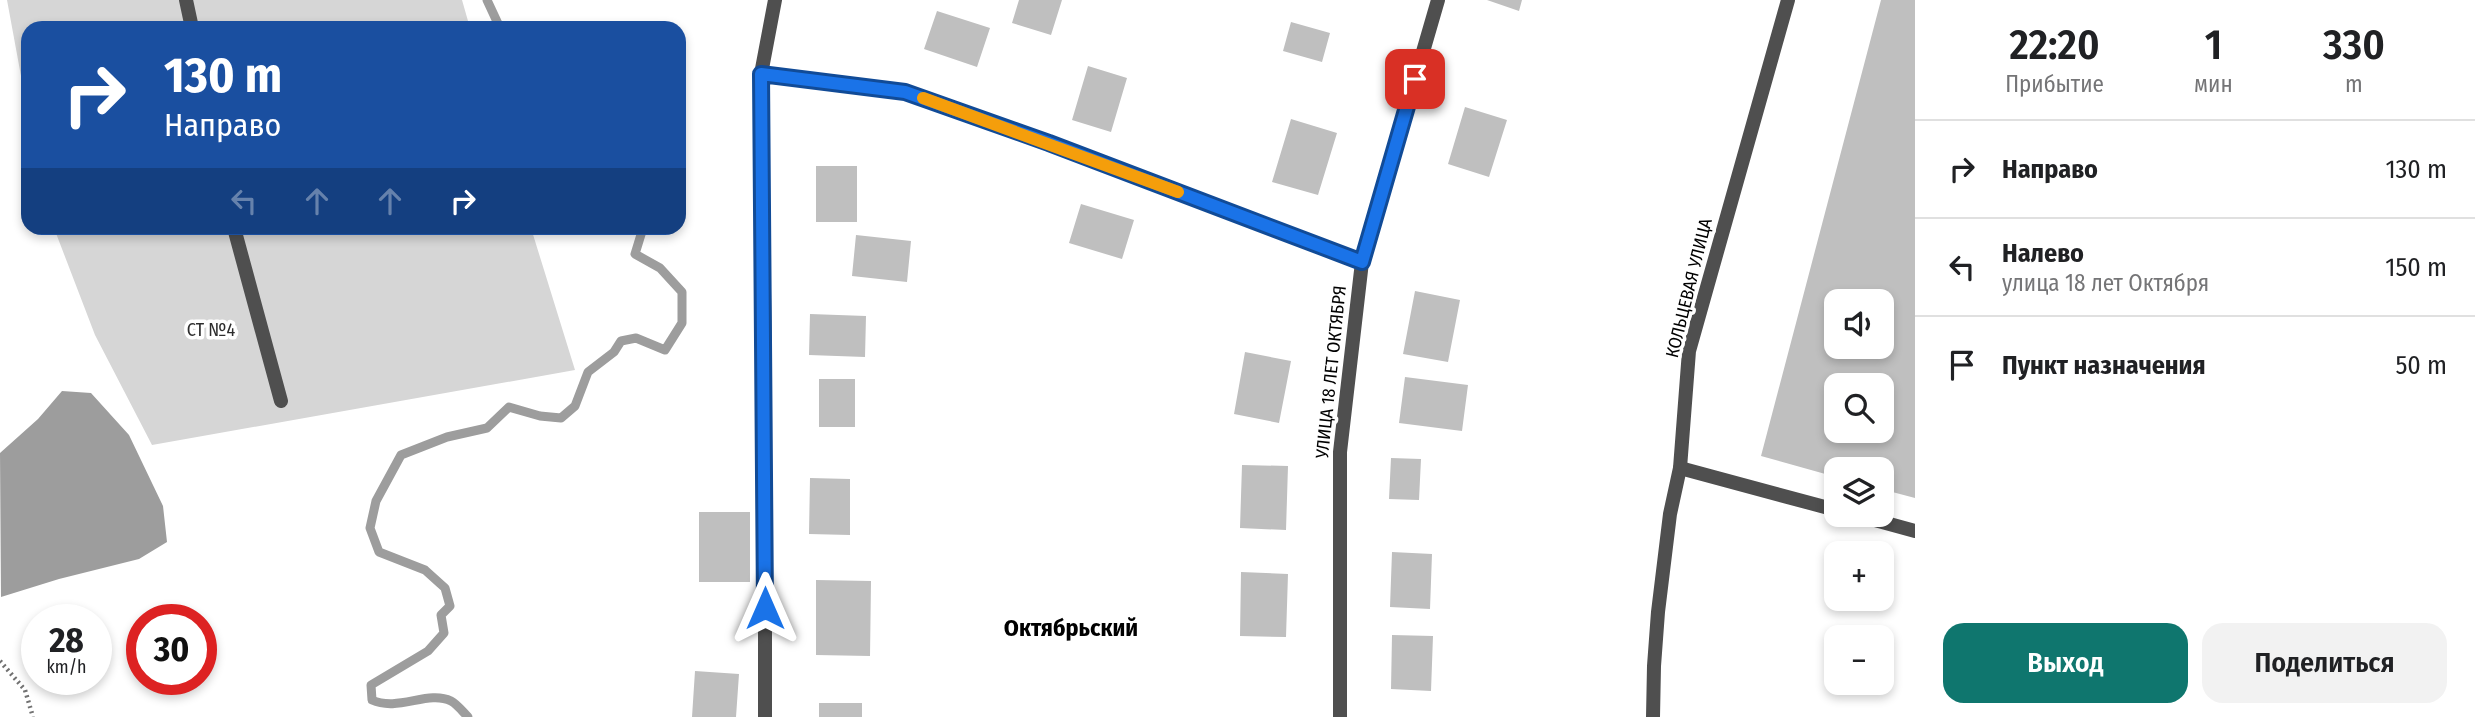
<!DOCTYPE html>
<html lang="ru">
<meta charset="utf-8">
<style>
body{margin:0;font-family:"Fira Sans Condensed",sans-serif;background:#f2f2f2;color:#202124;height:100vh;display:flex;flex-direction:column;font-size:26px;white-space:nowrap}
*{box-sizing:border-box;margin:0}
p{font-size:23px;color:#757577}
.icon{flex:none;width:38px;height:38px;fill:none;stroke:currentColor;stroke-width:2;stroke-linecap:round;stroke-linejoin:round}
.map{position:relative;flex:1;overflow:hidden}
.sheet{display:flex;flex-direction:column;background:#fff;width:560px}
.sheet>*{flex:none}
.guide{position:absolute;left:21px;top:21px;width:665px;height:214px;border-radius:21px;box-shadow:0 4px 10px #0003;background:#1a4fa0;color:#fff;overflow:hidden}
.tools{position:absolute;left:1824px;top:289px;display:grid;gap:14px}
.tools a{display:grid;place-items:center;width:70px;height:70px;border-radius:14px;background:#fff;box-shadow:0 4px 10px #0003;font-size:35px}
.speed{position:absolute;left:21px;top:604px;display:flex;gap:14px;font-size:35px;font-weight:700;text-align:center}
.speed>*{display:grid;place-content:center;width:91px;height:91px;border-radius:50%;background:#fff;box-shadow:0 4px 10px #0003;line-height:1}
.speed small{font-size:18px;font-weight:400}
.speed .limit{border:10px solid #d22;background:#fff;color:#111}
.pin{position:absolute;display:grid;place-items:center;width:60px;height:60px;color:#fff;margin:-30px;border-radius:14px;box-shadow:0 4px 10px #0006}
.me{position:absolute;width:77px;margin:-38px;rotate:0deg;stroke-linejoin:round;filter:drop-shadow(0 0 5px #0008)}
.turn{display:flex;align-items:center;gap:24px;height:147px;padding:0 28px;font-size:32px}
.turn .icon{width:91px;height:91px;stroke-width:2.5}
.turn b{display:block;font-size:49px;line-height:60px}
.lanes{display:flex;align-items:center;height:66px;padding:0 28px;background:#0003;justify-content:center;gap:35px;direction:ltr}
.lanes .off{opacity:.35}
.eta{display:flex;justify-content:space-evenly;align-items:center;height:119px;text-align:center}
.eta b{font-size:42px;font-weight:600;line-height:49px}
.primary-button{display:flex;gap:14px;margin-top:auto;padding:14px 28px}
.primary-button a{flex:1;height:80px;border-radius:21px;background:#0f766e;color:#fff;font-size:28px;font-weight:600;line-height:80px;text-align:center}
.primary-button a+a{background:#f2f2f2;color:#202124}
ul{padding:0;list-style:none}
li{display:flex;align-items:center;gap:21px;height:98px;padding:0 28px;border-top:2px solid #e0e0e0}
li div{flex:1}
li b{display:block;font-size:26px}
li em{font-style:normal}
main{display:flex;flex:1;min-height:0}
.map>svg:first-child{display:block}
.green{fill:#d6d6d6}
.water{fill:#9d9d9d}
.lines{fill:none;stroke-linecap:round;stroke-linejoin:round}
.stream{stroke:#9d9d9d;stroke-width:9}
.building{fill:#bfbfbf;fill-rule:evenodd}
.path{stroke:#717171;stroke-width:4.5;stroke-dasharray:2 3.5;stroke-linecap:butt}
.service{stroke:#4f4f4f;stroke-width:14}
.minor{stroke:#4f4f4f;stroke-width:14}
.tertiary{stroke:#4f4f4f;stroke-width:14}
.route-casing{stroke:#114b97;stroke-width:18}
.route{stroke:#1a73e8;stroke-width:12}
.slow{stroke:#f59e0b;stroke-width:12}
.labels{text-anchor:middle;stroke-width:7;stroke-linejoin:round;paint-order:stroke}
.street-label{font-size:18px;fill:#000;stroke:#fff}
.park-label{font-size:18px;fill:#2d2d2d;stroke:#fff}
.district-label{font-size:24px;font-weight:bold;fill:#000;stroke:#fff}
</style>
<main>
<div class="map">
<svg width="1915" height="717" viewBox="0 0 1915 717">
<rect width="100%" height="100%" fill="#fff"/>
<path class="green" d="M 7,0 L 462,0 L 470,28 L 28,28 L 28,114 Z
M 54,228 L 531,228 L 575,370 L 152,445 L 95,335 Z"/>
<path class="water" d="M 62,391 L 91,393 L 129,435 L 163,506 L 167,542 L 139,559 L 59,579 L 1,597 L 0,453 L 38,419 Z"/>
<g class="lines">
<path class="stream" d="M 487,0 L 500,28
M 468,717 C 463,712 457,704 451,701 C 428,690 398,712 372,700 L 371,685 L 428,651 L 444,633 L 441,615 L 450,606 L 445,588 L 425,570 L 379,552 L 370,528 L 376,501 L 401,455 L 447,437 L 487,428 L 509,407 L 540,416 L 561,418 L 575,406 L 588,372 L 614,352 L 621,341 L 636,338 L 665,350 L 682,323 L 682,292 L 660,268 L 635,254 L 643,228"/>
</g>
<path class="building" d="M 1019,0 L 1062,0 L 1051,35 L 1012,23 Z
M 1487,0 L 1522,0 L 1519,11 Z
M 1881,0 L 1915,0 L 1915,498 L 1881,489 L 1881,469 L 1836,469 L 1836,477 L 1761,456 ZM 1836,301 L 1881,301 L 1881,346 L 1836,346 ZM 1836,385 L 1881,385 L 1881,430 L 1836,430 Z
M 937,11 L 990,28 L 977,67 L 924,49 Z
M 1291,22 L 1330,33 L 1322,62 L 1283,51 Z
M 1088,66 L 1127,78 L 1111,132 L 1072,120 Z
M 1465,107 L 1507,120 L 1489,177 L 1448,164 Z
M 1291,119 L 1337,133 L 1318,195 L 1272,182 Z
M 816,166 L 857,166 L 857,222 L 816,222 Z
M 1081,204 L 1134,220 L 1122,259 L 1069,243 Z
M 856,235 L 911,241 L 907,282 L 852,276 Z
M 1415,291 L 1460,300 L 1448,362 L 1403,354 Z
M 810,314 L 866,316 L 865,357 L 809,355 Z
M 1245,352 L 1291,361 L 1279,423 L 1234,414 Z
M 1405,377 L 1468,385 L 1462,431 L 1399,423 Z
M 819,379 L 855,379 L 855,427 L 819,427 Z
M 1391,458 L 1421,459 L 1419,500 L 1389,499 Z
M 1242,465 L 1288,466 L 1286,530 L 1240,528 Z
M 810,478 L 850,479 L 850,535 L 809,534 Z
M 699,512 L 750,512 L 750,582 L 699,582 Z
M 1392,552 L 1432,554 L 1430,609 L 1390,607 Z
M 1241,572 L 1288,574 L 1286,637 L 1240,636 Z
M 816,580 L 871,581 L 870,656 L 816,655 Z
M 1392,635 L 1433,636 L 1431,691 L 1391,689 Z
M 695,671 L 739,674 L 736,717 L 692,717 Z
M 819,703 L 862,703 L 862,717 L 819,717 Z"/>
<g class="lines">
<path class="path" d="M 0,661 L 25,690 L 33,717"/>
<path class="service" d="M 186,0 L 192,28
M 234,228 L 281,401
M 1680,468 L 1836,510
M 1853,514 L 1915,531"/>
<path class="minor" d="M 761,74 L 905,92 L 1049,143 L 1362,262
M 765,717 L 765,364 L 761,74 L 775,0
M 1340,717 L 1340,452 L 1362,262 L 1438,0"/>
<path class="tertiary" d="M 1653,717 L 1654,666 L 1658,612 L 1670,514 L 1680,468 L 1689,351 L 1788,0"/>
</g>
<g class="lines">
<defs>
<path id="route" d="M 765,608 L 761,74 L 905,92 L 1049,143 L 1362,262 L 1415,79"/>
</defs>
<use href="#route" class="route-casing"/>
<use href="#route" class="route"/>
<path class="slow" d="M 923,98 L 1178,192"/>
</g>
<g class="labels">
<g class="street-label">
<text transform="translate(1689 288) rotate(-76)" y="6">КОЛЬЦЕВАЯ УЛИЦА</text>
<text transform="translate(1331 372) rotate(-84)" y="6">УЛИЦА 18 ЛЕТ ОКТЯБРЯ</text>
</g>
<g class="park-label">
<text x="211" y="336">СТ №4</text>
</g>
<g class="district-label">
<text x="1071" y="636">Октябрьский</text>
</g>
</g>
</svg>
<div class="tools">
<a><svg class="icon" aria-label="sound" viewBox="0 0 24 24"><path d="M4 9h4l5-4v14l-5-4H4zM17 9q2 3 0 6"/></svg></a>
<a><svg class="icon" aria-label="search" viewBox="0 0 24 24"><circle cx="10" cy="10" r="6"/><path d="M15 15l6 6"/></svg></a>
<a><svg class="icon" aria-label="layers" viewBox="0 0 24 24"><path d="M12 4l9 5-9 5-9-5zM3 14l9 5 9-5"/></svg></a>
<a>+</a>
<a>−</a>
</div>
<div class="speed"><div>28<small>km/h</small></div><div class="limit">30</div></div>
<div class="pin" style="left:1415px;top:79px;background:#d93025"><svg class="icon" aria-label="arrive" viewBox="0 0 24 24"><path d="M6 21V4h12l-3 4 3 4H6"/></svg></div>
<svg class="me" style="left:765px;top:608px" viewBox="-20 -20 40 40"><path d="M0-17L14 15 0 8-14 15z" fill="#1a73e8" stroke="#fff" stroke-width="4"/></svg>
<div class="guide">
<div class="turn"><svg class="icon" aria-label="right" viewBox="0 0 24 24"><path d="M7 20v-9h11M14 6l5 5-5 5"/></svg><div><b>130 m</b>Направо</div></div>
<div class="lanes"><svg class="icon off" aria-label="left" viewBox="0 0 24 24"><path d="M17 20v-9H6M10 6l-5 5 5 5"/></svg><svg class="icon off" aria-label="ahead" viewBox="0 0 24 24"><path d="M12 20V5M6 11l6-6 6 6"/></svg><svg class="icon off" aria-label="ahead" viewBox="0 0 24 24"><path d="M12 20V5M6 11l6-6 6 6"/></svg><svg class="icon" aria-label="right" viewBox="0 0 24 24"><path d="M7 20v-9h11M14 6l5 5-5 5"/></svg></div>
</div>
</div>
<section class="sheet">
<div class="eta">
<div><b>22:20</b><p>Прибытие</p></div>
<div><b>1</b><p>мин</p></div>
<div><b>330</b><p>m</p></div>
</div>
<ul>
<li><svg class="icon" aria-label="right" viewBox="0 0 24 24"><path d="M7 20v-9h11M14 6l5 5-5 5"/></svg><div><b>Направо</b></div><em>130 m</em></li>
<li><svg class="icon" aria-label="left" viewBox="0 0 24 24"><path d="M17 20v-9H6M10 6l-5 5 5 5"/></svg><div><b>Налево</b><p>улица 18 лет Октября</p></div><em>150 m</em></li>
<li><svg class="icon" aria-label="arrive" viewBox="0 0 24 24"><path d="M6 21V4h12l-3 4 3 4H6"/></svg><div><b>Пункт назначения</b></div><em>50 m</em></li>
</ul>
<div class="primary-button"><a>Выход</a><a>Поделиться</a></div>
</section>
</main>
